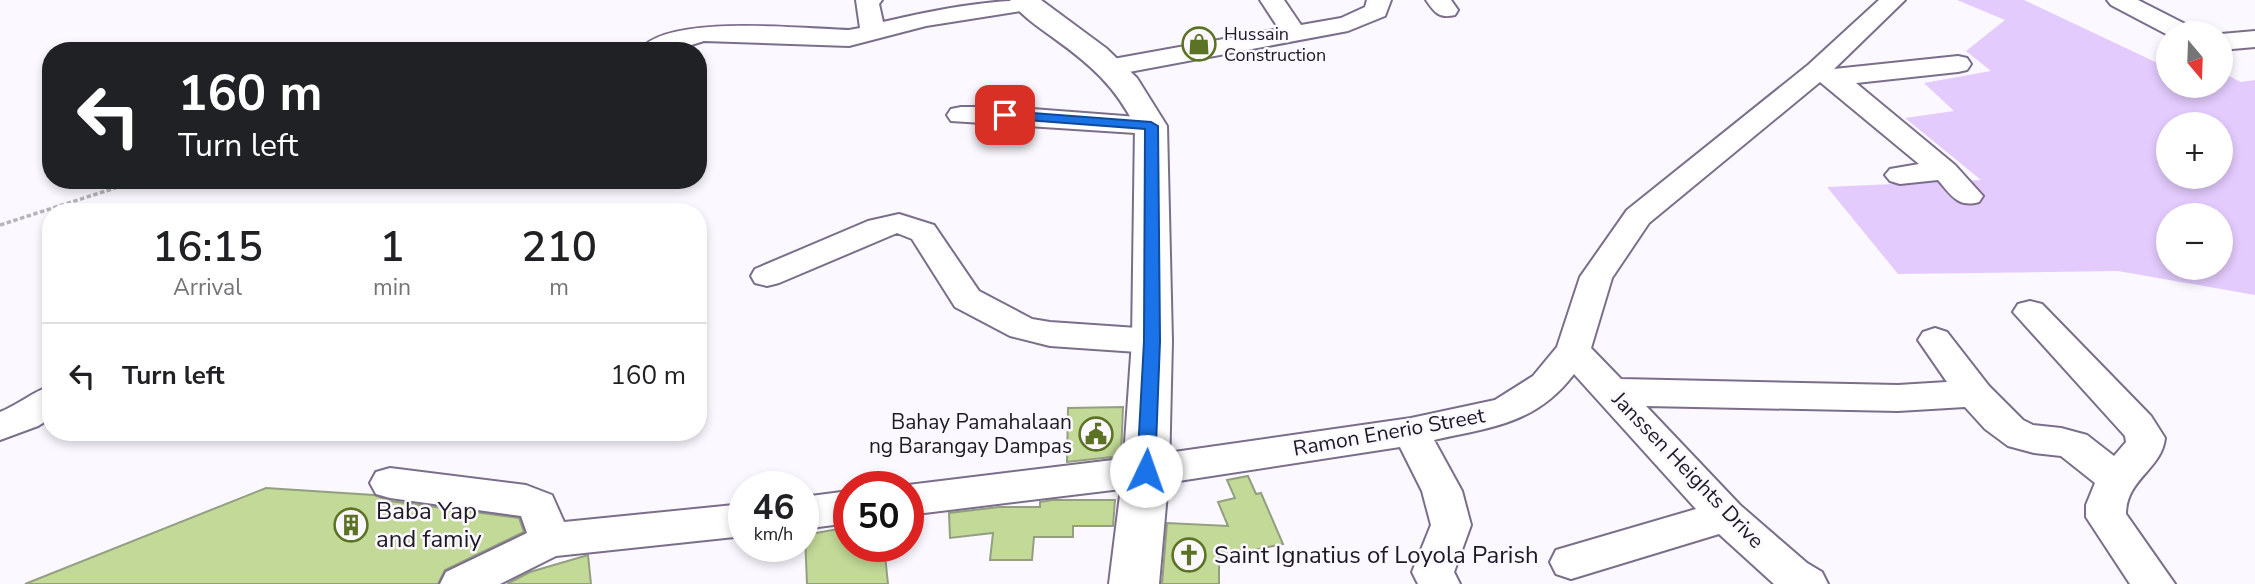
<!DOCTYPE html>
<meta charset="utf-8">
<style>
body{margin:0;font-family:"Nunito Sans",sans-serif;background:#f6f6f6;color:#202124;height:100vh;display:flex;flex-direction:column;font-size:26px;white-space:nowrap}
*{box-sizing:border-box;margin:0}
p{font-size:23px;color:#757577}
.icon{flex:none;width:38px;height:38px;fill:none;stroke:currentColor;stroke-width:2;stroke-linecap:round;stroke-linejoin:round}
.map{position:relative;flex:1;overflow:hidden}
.panel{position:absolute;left:42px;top:203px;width:665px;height:238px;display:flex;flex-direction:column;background:#fff;border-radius:28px;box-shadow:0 4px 10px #0003}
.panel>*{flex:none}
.hud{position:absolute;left:42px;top:42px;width:665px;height:147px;border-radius:28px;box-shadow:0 4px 10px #0003;background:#202124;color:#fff;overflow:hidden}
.needle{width:46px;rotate:161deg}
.fabs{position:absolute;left:2156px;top:21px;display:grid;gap:14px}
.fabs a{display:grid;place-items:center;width:77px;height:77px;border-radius:50%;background:#fff;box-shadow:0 4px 10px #0003;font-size:35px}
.speed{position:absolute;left:728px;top:471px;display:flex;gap:14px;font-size:35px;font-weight:700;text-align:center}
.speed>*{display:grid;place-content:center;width:91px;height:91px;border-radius:50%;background:#fff;box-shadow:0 4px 10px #0003;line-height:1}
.speed small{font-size:18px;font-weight:400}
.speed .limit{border:10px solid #d22;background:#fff;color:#111}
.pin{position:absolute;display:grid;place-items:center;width:60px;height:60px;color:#fff;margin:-30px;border-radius:14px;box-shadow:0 4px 10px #0006}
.me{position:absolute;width:77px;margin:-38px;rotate:3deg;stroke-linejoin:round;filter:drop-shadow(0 0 5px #0008)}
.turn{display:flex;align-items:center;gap:24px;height:147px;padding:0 21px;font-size:32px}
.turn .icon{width:91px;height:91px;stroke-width:2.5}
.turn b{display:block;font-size:49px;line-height:60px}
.eta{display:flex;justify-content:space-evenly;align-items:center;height:119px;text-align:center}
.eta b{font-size:42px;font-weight:600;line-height:49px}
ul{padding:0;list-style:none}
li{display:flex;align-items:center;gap:21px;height:105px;padding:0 21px;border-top:2px solid #e0e0e0}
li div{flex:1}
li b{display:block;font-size:26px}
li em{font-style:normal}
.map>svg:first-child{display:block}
.green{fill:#e3cbfd;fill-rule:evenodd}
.building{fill:#c2d997;stroke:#949f81;stroke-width:2}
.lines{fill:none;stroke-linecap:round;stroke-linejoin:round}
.minor-casing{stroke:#7b6e8a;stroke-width:4}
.major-casing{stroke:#7b6e8a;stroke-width:4}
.path{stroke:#b6b3ba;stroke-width:3.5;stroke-dasharray:4.5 2.5;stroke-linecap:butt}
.minor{fill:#fff;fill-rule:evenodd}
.major{fill:#fff;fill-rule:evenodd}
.route{fill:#1a73e8;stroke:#114b97;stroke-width:2}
.labels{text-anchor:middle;stroke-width:5;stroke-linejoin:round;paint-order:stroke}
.far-poi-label{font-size:18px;fill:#1e1924;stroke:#fbf9ff;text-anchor:start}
.poi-label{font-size:21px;fill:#1e1924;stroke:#fbf9ff;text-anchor:end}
.street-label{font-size:21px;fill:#1e1924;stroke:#fbf9ff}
.near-poi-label{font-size:24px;fill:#1e1924;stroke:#fbf9ff;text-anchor:start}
</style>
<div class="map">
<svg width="2255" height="584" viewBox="0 0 2255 584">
<rect width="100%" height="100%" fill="#fbf9ff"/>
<path class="green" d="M 1957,0 L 2024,0 L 2168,68 L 2168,86 L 2221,86 L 2221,72 L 2241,82 L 2255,80 L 2255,295 L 2118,271 L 1898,274 L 1827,187 L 1981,180 L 1905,118 L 1954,111 L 1924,83 L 1991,71 L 1966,51 L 2005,20 ZM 2168,124 L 2221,124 L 2221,177 L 2168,177 ZM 2168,215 L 2221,215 L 2221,268 L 2168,268 Z"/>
<path class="building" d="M 1123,407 L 1121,456 L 1067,462 L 1068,408 Z
M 1248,476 L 1256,494 L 1261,493 L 1283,544 L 1219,557 L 1219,584 L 1162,584 L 1167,523 L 1228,526 L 1218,502 L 1235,498 L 1227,480 Z
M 266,488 L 374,495 L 390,501 L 519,518 L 524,532 L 445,570 L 438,584 L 25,584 Z
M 1052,500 L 1115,500 L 1113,526 L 1073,526 L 1073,537 L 1034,537 L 1032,560 L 990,560 L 993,533 L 950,538 L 949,513 L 999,507 L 1040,507 L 1040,502 Z
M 849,527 L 849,546 L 884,546 L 888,584 L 807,584 L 805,535 Z
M 588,555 L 591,584 L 507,584 L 530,572 Z"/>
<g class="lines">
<defs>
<path id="minor" d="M 856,0 L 882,0 L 879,4 L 883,22 C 934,10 985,0 1037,0 L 1039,3 L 1036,8 L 1027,10 L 926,26 L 849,46 L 704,41 L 672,51 L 639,51 C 665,13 805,29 849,30 L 860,28 Z
M 1260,0 L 1284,0 L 1301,25 L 1341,18 L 1365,7 L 1367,0 L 1391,0 L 1385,16 L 1348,31 L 1113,75 L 1104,73 L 1100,67 L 1104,61 L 1113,59 L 1279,29 Z
M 1426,0 L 1451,0 L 1458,10 L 1455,15 C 1439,19 1434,12 1426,0 Z
M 1879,0 L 1905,0 L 1834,69 L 1958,56 L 1967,58 L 1971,64 L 1967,70 L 1958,72 L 1856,83 L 1955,165 L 1983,196 L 1979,202 C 1958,208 1951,195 1938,180 L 1900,184 L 1890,181 L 1885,175 L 1890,169 L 1919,164 L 1820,82 L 1649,223 L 1612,278 L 1591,348 L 1621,379 L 1898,385 L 1947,382 L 1918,340 L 1923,332 L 1935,328 L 1947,332 L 1989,386 L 2023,420 L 2033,425 L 2061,428 L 2087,435 L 2114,456 L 2126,442 L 2125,436 L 2013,312 L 2018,304 L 2030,301 L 2042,304 L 2151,416 L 2165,438 C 2162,469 2126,479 2126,514 L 2175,584 L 2130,584 L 2086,517 L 2086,505 L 2095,483 L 2061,456 L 2034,453 L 2008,446 L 1985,429 L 1965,407 L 1898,411 L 1646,406 L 1740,505 L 1807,563 L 1822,572 L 1828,584 L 1774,584 L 1719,534 L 1571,579 L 1556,574 L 1550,562 L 1556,550 L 1696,509 L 1574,374 C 1536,424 1492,427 1434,440 L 1462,491 L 1471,525 L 1454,572 L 1460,584 L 1418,584 L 1412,572 L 1431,525 L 1422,491 L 1400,447 L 1146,486 L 908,515 L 908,486 L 902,486 L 908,485 L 1146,456 L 1411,418 L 1495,400 L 1533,376 L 1557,347 L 1580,277 L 1627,210 L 1808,65 Z
M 2107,0 L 2138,0 L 2193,28 L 2197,33 L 2168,35 L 2111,5 Z
M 2255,31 L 2255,47 L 2221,50 L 2221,34 Z
M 961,107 L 1005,107 L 1151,118 L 1161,120 L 1165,126 L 1161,132 L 1151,134 L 951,121 L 947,115 L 951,109 Z
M 899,214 L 934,225 L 979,291 L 1032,319 L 1050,322 L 1152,329 L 1164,333 L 1169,341 L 1164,349 L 1152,353 L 1050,346 L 1010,336 L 955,307 L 912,239 L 897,233 L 779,283 L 767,286 L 755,283 L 751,276 L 755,269 L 868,221 Z
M 51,386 L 51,418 L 38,426 L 0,440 L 0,412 C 18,405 32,392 51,386 Z
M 390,468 L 526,485 L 552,495 L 564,522 L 744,504 L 744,536 L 556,556 L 500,584 L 440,584 L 446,572 L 527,533 L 521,516 L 390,498 L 376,494 L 370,483 L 376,472 Z
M 849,491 L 849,523 L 803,529 L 803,497 Z"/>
<path id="major" d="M 1010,0 L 1041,0 L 1106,48 L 1137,78 L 1167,126 L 1172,341 L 1169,471 L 1159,584 L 1109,584 L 1123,471 L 1132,341 L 1135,126 C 1116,87 1090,64 1055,39 C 1040,28 1021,16 1010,0 Z"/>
</defs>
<use href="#minor" class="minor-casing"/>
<use href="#major" class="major-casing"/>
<path class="path" d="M 0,225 L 140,180"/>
<use href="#minor" class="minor"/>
<use href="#major" class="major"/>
</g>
<path class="route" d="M 1005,111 L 1151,122 L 1158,126 L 1160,341 L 1155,471 L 1152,476 L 1139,476 L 1137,471 L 1144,341 L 1145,129 L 1001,118 L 1001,113 Z"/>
<defs>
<symbol id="shop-ring" viewBox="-11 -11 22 22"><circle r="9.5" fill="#fbf9ff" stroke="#5c7325" stroke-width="1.5"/><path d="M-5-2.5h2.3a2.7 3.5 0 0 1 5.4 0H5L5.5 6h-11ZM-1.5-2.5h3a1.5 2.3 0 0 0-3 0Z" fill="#5c7325"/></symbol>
<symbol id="civic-ring" viewBox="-11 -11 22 22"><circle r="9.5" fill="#fbf9ff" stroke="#5c7325" stroke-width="1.5"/><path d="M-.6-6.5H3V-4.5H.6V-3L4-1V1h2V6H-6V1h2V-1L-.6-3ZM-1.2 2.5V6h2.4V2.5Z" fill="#5c7325"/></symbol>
<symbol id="building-ring" viewBox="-11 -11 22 22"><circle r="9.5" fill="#fbf9ff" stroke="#5c7325" stroke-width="1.5"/><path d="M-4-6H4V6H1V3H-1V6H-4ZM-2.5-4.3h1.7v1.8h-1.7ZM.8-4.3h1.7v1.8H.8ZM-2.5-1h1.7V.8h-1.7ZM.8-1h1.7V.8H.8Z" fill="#5c7325"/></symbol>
<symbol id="church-ring" viewBox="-11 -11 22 22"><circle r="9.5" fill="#fbf9ff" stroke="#5c7325" stroke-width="1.5"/><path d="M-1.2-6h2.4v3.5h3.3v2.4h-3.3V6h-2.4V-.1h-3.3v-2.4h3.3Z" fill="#5c7325"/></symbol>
</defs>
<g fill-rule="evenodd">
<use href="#shop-ring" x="1180" y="25" width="38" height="38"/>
<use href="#civic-ring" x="1077" y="415" width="38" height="38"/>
<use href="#building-ring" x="332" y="506" width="38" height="38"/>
<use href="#church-ring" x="1170" y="536" width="38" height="38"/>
</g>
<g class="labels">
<g class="far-poi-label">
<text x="1224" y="40">Hussain<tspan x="1224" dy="21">Construction</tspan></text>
</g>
<g class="poi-label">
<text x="1072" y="429">Bahay Pamahalaan<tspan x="1072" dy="24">ng Barangay Dampas</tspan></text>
</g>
<g class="street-label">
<text transform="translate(1389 432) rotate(-10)" y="7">Ramon Enerio Street</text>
<text transform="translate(1688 470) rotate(46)" y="7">Janssen Heights Drive</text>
</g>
<g class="near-poi-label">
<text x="376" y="519">Baba Yap<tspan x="376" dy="28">and famiy</tspan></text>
<text x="1214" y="563">Saint Ignatius of Loyola Parish</text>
</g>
</g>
</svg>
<div class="fabs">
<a><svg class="needle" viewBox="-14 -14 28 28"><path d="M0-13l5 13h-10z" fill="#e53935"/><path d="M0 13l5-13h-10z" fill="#757577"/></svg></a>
<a>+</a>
<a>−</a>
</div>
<div class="speed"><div>46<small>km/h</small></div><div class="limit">50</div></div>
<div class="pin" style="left:1005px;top:115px;background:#d93025"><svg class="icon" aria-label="arrive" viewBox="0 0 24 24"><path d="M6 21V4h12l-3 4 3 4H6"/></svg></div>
<svg class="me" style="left:1146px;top:471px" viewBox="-20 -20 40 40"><circle r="19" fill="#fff"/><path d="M0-13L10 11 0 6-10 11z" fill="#1a73e8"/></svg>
<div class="hud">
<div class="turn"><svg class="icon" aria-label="left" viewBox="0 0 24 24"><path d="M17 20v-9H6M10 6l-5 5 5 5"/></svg><div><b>160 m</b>Turn left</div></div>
</div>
<section class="panel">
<div class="eta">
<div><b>16:15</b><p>Arrival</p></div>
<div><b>1</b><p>min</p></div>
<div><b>210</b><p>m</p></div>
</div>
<ul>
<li><svg class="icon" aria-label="left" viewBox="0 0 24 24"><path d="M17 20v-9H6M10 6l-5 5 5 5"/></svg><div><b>Turn left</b></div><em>160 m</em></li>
</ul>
</section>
</div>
